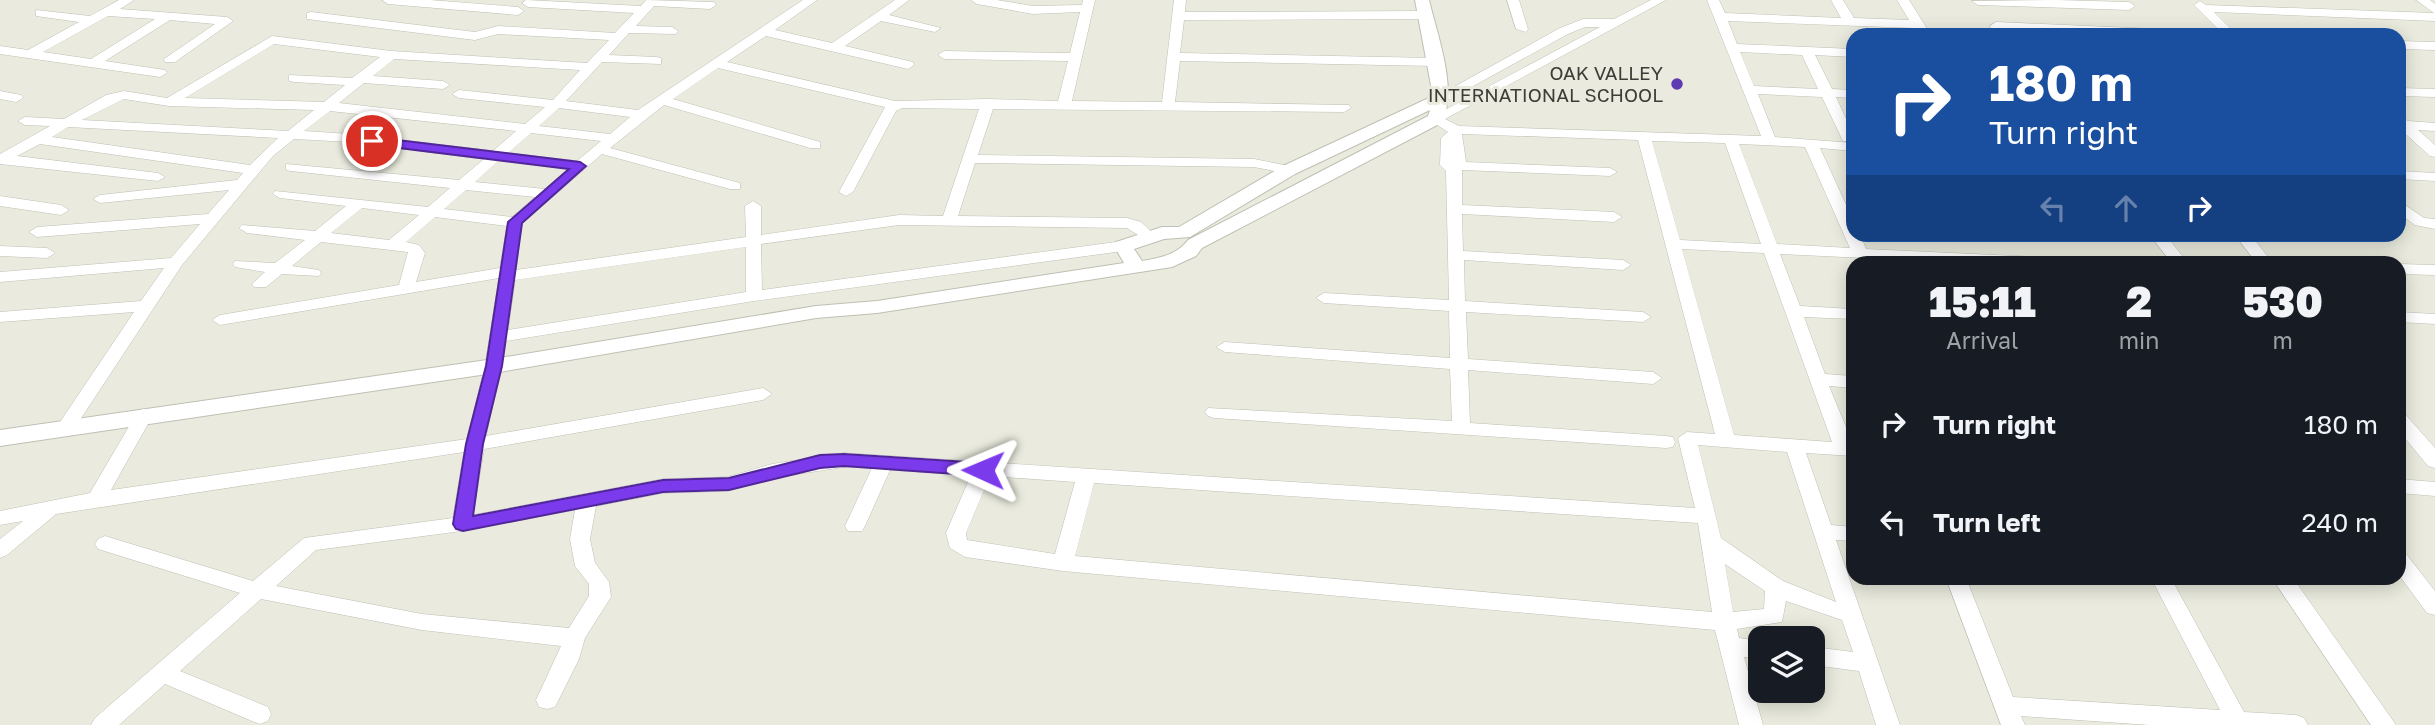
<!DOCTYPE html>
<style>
body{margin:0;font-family:"Golos Text",sans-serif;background:#20242c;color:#f1f3f6;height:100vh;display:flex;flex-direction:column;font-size:26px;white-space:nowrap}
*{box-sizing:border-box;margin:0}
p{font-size:23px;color:#9ea1a6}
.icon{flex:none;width:38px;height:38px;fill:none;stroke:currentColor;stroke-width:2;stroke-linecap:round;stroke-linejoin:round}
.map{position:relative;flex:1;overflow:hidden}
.panel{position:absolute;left:1846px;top:256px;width:560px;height:329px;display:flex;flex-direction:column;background:#171b24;border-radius:21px;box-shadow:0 4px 18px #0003}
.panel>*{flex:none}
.hud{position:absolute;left:1846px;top:28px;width:560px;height:214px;border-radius:21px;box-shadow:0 4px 18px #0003;background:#1a4fa0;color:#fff;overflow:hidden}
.buttons{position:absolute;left:1748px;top:626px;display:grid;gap:14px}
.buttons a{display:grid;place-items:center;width:77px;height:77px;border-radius:14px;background:#171b24;box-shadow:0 4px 18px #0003;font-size:35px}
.pin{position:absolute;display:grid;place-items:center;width:60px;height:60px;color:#fff;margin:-30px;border:4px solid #fff;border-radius:50%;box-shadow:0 2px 7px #0007}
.me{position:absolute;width:77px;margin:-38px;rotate:271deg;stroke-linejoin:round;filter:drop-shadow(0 0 5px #0008)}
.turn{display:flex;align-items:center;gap:24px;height:147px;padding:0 28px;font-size:32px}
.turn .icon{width:91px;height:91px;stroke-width:2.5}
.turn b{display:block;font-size:49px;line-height:60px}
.lanes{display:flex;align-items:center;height:66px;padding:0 28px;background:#0003;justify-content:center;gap:35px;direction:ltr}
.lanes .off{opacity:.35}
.eta{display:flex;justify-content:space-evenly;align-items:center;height:119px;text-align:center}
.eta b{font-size:42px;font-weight:800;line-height:49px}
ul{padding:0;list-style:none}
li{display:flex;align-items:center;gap:21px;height:98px;padding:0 28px}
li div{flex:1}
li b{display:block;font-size:26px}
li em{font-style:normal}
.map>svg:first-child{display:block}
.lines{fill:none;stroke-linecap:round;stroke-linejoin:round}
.minor-casing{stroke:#bec0b3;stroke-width:1}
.tertiary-casing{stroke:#bec0b3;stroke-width:2}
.minor{fill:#fff;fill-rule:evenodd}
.tertiary{fill:#fff;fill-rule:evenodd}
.route{fill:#7c3aed;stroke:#51269a;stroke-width:2}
.poi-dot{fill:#5f3bb3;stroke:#eaebde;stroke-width:2.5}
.labels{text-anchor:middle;stroke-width:6;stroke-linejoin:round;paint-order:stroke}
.far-poi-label{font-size:19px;fill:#3d3d38;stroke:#eaebde;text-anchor:end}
</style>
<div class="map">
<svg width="2435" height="725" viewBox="0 0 2435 725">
<rect width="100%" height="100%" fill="#eaebde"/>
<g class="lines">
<defs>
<path id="minor" d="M 119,0 L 134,0 L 120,9 L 227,17 L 233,21 L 175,62 L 165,62 L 164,59 L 215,24 L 170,20 L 105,61 L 165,70 L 167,73 L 160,77 L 0,54 L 0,46 L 28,50 L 79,22 L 36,16 L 36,10 L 90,16 ZM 108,16 L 155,19 L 91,59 L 43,52 Z
M 382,0 L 430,0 L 518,7 L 524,11 L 518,15 L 388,4 Z
M 526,0 L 641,6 L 646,0 L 714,2 L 716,5 L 710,9 L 654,6 L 636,26 L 672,27 L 678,31 L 676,34 L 629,33 L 609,55 L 656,57 L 661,58 L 661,64 L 602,62 L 566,101 L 638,110 L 803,0 L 817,0 L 775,30 L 832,43 L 895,0 L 909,0 L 889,15 L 941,28 L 935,32 L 881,21 L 845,46 L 913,62 L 914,65 L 908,69 L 766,36 L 727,62 L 895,101 L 988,99 L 1058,101 L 1068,61 L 944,59 L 938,55 L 944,51 L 1070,53 L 1080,12 L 1033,14 L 977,4 L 971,0 L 997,0 L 1033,6 L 1082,5 L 1083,0 L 1095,0 L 1072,101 L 1162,102 L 1174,0 L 1186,0 L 1185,12 L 1426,11 L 1432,15 L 1426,19 L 1184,20 L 1180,53 L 1434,58 L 1440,62 L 1434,66 L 1180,61 L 1175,102 L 1349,105 L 1351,108 L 1344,112 L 993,109 L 978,155 L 1254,159 L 1294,167 L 1296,170 L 1289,174 L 1254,167 L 975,163 L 958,216 L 1127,218 L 1141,222 L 1157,237 L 1149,242 L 1127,228 L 899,225 L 761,244 L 762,290 L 1123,241 L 1131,246 L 1123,251 L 754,301 L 506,341 L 486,436 L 763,388 L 772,394 L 763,400 L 484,449 L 473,515 L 663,479 L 728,477 L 772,464 L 844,453 L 1695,508 L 1678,438 L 1687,432 L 1715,434 L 1638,140 L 1462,134 L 1466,162 L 1610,168 L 1617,172 L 1610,176 L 1462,170 L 1462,205 L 1614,212 L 1622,217 L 1614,222 L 1462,214 L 1463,251 L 1623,260 L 1631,265 L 1623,270 L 1464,260 L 1465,301 L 1643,312 L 1651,317 L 1643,322 L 1466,312 L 1468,359 L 1653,372 L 1662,378 L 1653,384 L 1468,370 L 1470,423 L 1666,436 L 1673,437 L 1675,442 L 1673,447 L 1666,448 L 1214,418 L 1208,416 L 1205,412 L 1208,408 L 1452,421 L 1450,369 L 1225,352 L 1216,347 L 1225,342 L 1450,358 L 1449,311 L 1324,303 L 1316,298 L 1324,293 L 1449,300 L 1446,171 L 1440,165 L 1441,138 L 1448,132 L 1428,119 L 1600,27 L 1585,27 L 1568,34 L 1446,101 L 1436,101 L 1434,98 L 1560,28 L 1583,19 L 1614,19 L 1651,0 L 1666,0 L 1445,119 L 1459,126 L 1761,136 L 1707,0 L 1719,0 L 1725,13 L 1841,18 L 1831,0 L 1843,0 L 1854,18 L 1909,20 L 1897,0 L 1909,0 L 1931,35 L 1919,35 L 1914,28 L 1728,21 L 1737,44 L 1853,49 L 1853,57 L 1815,55 L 1832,89 L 1853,90 L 1853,98 L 1836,97 L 1853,134 L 1853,141 L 1843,141 L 1822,97 L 1758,94 L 1775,137 L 1853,143 L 1853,151 L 1820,148 L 1853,220 L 1853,234 L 1860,234 L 1866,249 L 2037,257 L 2045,262 L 1951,262 L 1780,254 L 1800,306 L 1853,309 L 1853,319 L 1804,317 L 1825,374 L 1853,376 L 1853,388 L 1829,386 L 1853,444 L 1853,456 L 1806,453 L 1831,525 L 1853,527 L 1853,541 L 1836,540 L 1900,725 L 1876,725 L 1859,671 L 1813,665 L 1813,647 L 1853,652 L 1842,620 L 1786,601 L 1782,622 L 1737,629 L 1739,638 L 1760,641 L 1760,659 L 1744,657 L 1763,725 L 1739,725 L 1715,630 L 1063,571 L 965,557 L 950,548 L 946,533 L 971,475 L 890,470 L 865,526 L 862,531 L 848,531 L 845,526 L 872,468 L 844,467 L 772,478 L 728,491 L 663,493 L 596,506 L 590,539 L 595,563 L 609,582 L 611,597 L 585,638 L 579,659 L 555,707 L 547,709 L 539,707 L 536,700 L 561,646 L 422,630 L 261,599 L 180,671 L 268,707 L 271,714 L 268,721 L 260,724 L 252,721 L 165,684 L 119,725 L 91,725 L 95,718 L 240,593 L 98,549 L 95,544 L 98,539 L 105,536 L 253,581 L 304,538 L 453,518 L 464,452 L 56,514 L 7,555 L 0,558 L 0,539 L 23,521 L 0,525 L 0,511 L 90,493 L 138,411 L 144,409 L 153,415 L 111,490 L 467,439 L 485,366 L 499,278 L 220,325 L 212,320 L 220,315 L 399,285 L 408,252 L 321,242 L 292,266 L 319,270 L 321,273 L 319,276 L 282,274 L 266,287 L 254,287 L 252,284 L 265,272 L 235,267 L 233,264 L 235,261 L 275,263 L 305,240 L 247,233 L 239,228 L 242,225 L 315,231 L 346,206 L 280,198 L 273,194 L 275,191 L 428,207 L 450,188 L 291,171 L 286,170 L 286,164 L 459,180 L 484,159 L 350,142 L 294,139 L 273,156 L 182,265 L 72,432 L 65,434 L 56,428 L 134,312 L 0,322 L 0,312 L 141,301 L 164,268 L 0,282 L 0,272 L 171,258 L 200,224 L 37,237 L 29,232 L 37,227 L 208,214 L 229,190 L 100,203 L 93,199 L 100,195 L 237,180 L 243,173 L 40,144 L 17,156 L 158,173 L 165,177 L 158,181 L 0,164 L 0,154 L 50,126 L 25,125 L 18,121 L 25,117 L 64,119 L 106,95 L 124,91 L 167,98 L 272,36 L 391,51 L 587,63 L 609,40 L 498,34 L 475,40 L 307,19 L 307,13 L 311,12 L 475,32 L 498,26 L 615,33 L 634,13 L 528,7 L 522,3 ZM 274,44 L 380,57 L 352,78 L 289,75 L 289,81 L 294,82 L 345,85 L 324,102 L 185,98 ZM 1740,52 L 1802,55 L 1818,89 L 1754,86 ZM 394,59 L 580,70 L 553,100 L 459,90 L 452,94 L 459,98 L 545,107 L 525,124 L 339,103 L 364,83 L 443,89 L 450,85 L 443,81 L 373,76 ZM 718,68 L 885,107 L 839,192 L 846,196 L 853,192 L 896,111 L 902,108 L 979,109 L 943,216 L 899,215 L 761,235 L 761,206 L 753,201 L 745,206 L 746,237 L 516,270 L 522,223 L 602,154 L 730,189 L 740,189 L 740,183 L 610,148 L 664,105 L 810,148 L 820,148 L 820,142 L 673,99 ZM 124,99 L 169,106 L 314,110 L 288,131 L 82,120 ZM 559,108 L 630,117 L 610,134 L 539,126 ZM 330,111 L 516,131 L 493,151 L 350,134 L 304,131 ZM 68,127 L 278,138 L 250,165 L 52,137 ZM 531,133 L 601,141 L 577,161 L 508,153 ZM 1652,141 L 1725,143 L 1761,244 L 1680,240 ZM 1739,144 L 1805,147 L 1850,248 L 1777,244 ZM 499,160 L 568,169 L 545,189 L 475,182 ZM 466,190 L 535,197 L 512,217 L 444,209 ZM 362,208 L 419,215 L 389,240 L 331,233 ZM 435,217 L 507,226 L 500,268 L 416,282 L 425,253 L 419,245 L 406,242 ZM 746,247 L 746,292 L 508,330 L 515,280 ZM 1682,249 L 1764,253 L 1832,442 L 1734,435 ZM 1698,445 L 1787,452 L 1836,602 L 1783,581 L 1721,538 ZM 990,476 L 1075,482 L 1055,554 L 967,540 L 966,533 ZM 1094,483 L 1698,523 L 1712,612 L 1075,556 ZM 575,510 L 570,539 L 575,566 L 589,584 L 589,596 L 569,628 L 422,614 L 276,586 L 316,550 L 462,531 ZM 1725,564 L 1765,591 L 1764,609 L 1733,612 Z
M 1507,0 L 1519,0 L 1528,29 L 1526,32 L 1516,29 Z
M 2056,0 L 2129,2 L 2135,6 L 2129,10 L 1978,5 L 1972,1 Z
M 2416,0 L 2430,0 L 2435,4 L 2435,21 L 2214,12 L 2237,35 L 2224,35 L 2194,5 L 2200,1 L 2206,5 L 2434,13 Z
M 1996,22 L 2155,29 L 2161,33 L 2116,35 L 1992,29 L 1990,26 Z
M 2399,41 L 2435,42 L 2435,50 L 2399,49 Z
M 2399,88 L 2435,89 L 2435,97 L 2399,96 Z
M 0,91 L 21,95 L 23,98 L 16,102 L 0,99 Z
M 2399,116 L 2408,121 L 2435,123 L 2435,131 L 2418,130 L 2435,145 L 2435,157 L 2430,156 L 2399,128 Z
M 2399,171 L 2435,173 L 2435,181 L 2399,179 Z
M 0,196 L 61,205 L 69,210 L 61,215 L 0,206 Z
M 2399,201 L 2424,218 L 2435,219 L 2435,229 L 2415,225 L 2399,213 Z
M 2149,234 L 2165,234 L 2187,262 L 2171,262 Z
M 2234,234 L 2250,234 L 2272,262 L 2256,262 Z
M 0,246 L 47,248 L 55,253 L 47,258 L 0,256 Z
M 2399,264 L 2435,265 L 2435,275 L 2399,274 Z
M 2399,312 L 2435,314 L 2435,324 L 2399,322 Z
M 2399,412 L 2405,414 L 2435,448 L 2435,468 L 2428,466 L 2399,431 Z
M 2399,479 L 2435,482 L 2435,496 L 2399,493 Z
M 2399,551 L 2406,554 L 2435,591 L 2435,615 L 2427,613 L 2399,575 Z
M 1946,578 L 1966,578 L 2013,697 L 2220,710 L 2151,578 L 2171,578 L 2244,712 L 2296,715 L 2304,718 L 2308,725 L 2149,725 L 2021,716 L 2025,725 L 2001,725 Z
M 2272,578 L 2293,578 L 2396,725 L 2371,725 Z"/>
<path id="tertiary" d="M 1415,0 L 1429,0 C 1437,34 1459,92 1441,123 L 1202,248 L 1196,256 L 1172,267 L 877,313 L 816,318 L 494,373 L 0,446 L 0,430 L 494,359 L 816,306 L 877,301 L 1124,263 L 1114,246 L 1116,242 L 1162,227 L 1179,227 L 1283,166 L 1433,96 ZM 1430,110 L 1428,116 L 1188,240 C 1177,255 1159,258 1142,261 L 1134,249 L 1164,239 L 1190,237 L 1295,174 Z"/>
</defs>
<use href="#minor" class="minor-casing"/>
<use href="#tertiary" class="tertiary-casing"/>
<use href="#minor" class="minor"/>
<use href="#tertiary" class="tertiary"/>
</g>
<path class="route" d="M 372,137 L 580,162 L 586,166 L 522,223 L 502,366 L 483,444 L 473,516 L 663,480 L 729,478 L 820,455 L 844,454 L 983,463 L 992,470 L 983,476 L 844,466 L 820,468 L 729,490 L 663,492 L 463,531 L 456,529 L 453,524 L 466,444 L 486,366 L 508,222 L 569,169 L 367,144 L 367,138 Z"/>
<circle class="poi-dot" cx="1677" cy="84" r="7"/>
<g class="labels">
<g class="far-poi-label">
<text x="1663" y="80">OAK VALLEY<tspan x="1663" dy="22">INTERNATIONAL SCHOOL</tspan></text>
</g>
</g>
</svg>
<div class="buttons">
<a><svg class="icon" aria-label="layers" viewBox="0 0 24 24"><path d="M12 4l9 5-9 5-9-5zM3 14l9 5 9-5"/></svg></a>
</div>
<div class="pin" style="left:372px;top:141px;background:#d93025"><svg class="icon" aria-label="arrive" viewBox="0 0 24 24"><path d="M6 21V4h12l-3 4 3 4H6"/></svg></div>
<svg class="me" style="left:983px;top:470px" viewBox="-20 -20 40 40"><path d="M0-17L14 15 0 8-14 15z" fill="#7c3aed" stroke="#fff" stroke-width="4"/></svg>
<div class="hud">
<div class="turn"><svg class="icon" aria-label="right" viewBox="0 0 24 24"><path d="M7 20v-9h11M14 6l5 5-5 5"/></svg><div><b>180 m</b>Turn right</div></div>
<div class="lanes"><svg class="icon off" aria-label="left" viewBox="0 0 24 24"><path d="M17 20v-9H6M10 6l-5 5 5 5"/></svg><svg class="icon off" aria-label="ahead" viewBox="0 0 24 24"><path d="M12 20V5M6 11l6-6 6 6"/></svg><svg class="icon" aria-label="right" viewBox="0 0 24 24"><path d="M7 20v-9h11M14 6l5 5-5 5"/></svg></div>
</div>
<section class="panel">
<div class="eta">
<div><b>15:11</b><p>Arrival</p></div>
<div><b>2</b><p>min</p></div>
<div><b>530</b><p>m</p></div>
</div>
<ul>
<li><svg class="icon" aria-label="right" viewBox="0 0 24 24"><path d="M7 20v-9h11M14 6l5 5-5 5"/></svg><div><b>Turn right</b></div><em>180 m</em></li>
<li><svg class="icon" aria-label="left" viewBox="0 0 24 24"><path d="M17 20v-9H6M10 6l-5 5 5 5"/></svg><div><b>Turn left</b></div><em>240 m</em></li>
</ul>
</section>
</div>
